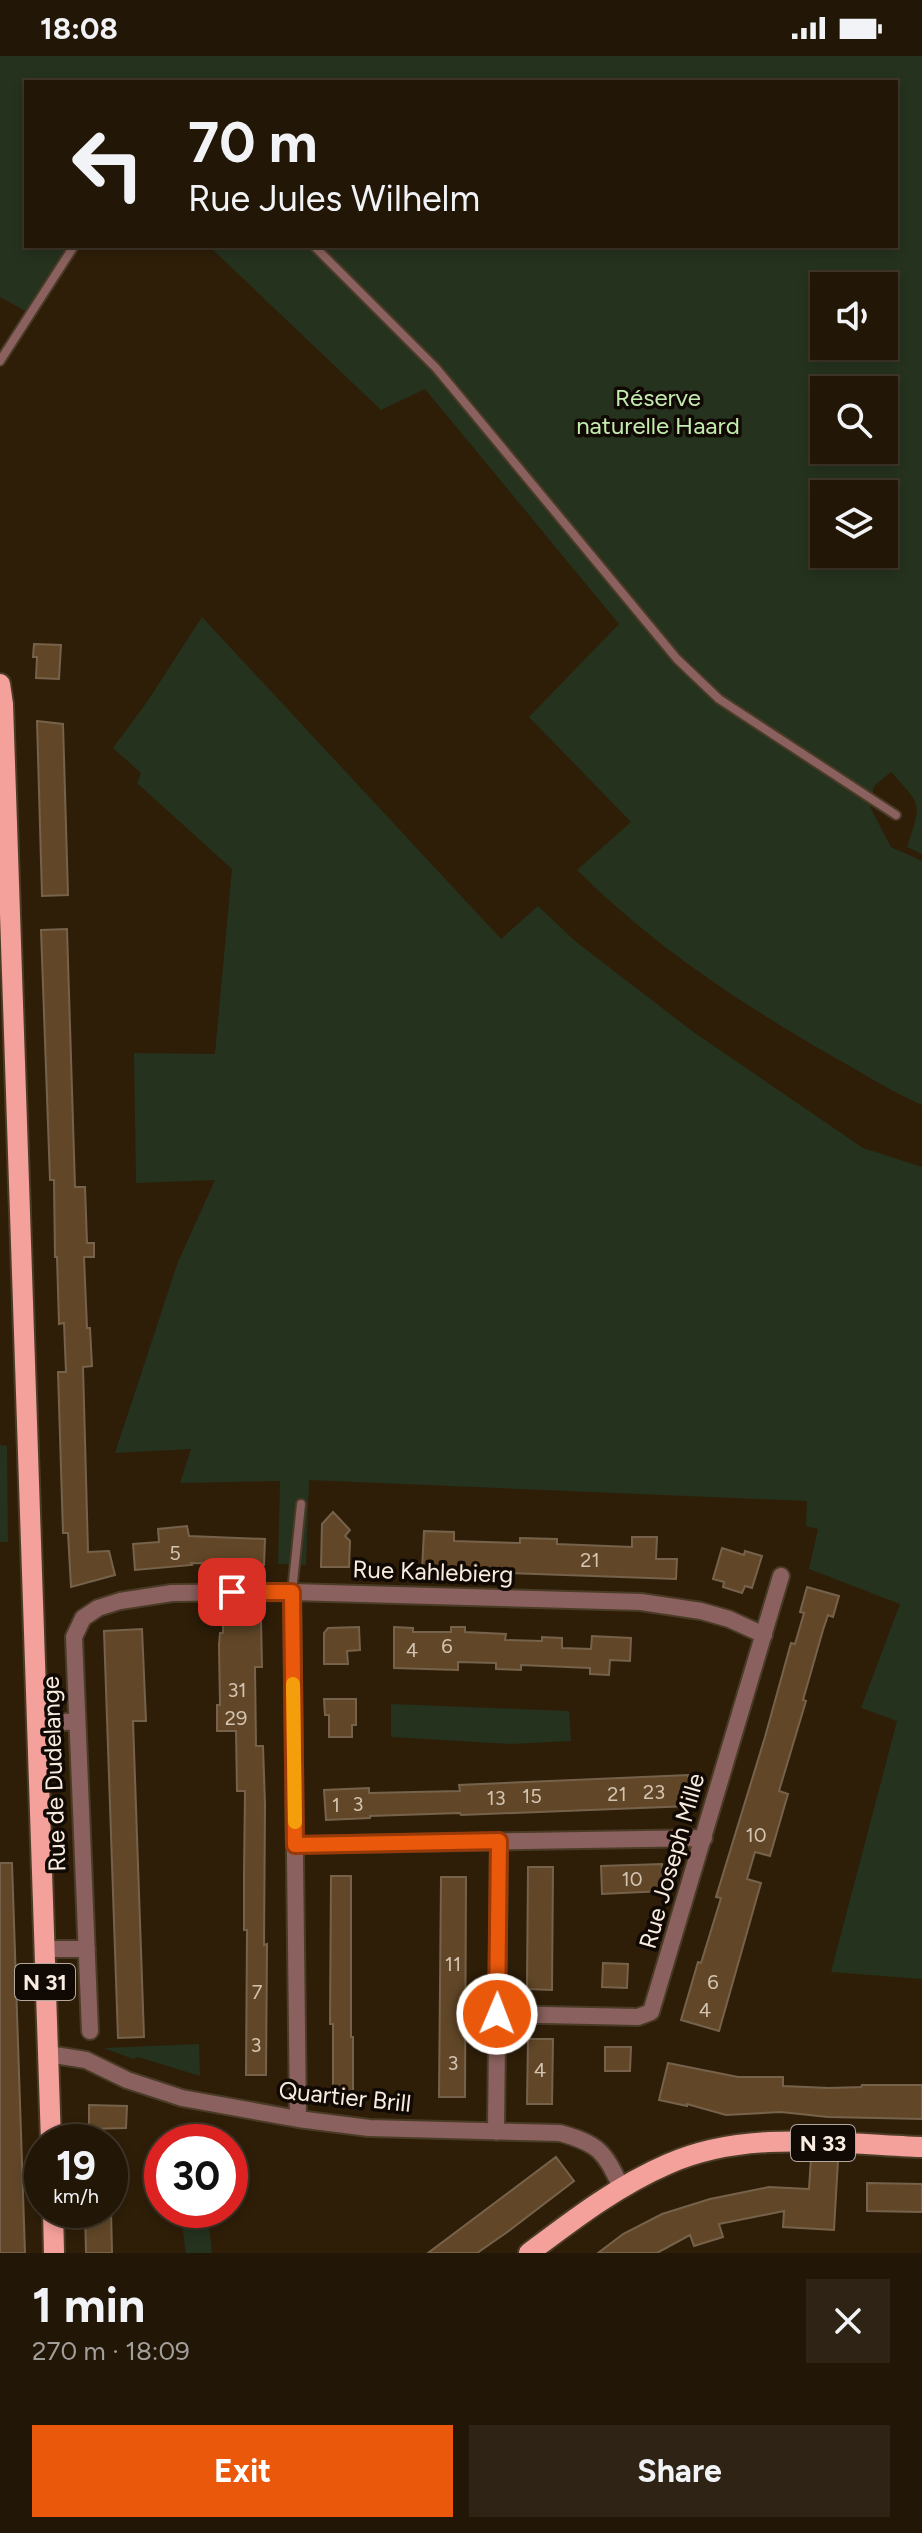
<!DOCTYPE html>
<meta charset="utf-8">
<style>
body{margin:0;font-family:Figtree,sans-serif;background:#2e2314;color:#f1f3f6;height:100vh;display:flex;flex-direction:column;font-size:30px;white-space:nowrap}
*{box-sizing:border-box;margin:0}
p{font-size:26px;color:#a29f9b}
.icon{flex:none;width:44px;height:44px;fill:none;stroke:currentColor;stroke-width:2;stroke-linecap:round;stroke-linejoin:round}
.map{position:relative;height:2197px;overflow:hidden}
.panel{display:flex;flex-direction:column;background:#221606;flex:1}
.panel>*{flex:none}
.top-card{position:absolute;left:24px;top:24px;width:874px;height:168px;border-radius:0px;box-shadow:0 4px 12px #0003,0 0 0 2px #3f3528;background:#221606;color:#f1f3f6;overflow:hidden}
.buttons{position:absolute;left:810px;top:216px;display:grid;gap:16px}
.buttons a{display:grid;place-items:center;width:88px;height:88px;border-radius:0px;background:#221606;box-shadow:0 4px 12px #0003,0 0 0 2px #3f3528;font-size:40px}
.speed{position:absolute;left:24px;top:2068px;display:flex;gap:16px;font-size:40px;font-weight:700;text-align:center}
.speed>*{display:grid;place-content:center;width:104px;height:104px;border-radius:50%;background:#221606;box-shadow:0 4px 12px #0003,0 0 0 2px #3f3528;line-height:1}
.speed small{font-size:20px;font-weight:400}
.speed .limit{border:12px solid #d22;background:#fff;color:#111}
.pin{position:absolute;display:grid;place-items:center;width:68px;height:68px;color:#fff;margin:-34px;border-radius:16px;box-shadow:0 4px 12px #0006}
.me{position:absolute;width:88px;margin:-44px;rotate:1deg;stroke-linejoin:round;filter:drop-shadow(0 0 6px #0008)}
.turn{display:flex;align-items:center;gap:28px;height:168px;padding:0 32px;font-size:36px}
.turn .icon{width:104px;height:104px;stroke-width:2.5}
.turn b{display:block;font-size:56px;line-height:68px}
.round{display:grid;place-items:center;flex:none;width:84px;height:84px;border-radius:0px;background:#2e2314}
.head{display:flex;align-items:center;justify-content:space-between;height:136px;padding:0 32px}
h1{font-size:48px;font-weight:700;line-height:60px}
.action{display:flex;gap:16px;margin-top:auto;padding:16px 32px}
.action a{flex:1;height:92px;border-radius:0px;background:#ea580c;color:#fff;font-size:32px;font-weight:700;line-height:92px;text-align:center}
.action a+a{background:#2e2314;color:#f1f3f6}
.status{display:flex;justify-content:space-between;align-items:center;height:56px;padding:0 40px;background:#221606;direction:ltr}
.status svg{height:22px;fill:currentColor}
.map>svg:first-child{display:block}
.green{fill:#25321e;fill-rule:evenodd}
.building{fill:#614727;stroke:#76624b;stroke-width:2}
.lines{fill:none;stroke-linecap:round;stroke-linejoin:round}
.lane-casing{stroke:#4a3b26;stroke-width:12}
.street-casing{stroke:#4a3b26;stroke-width:20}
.primary-casing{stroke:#4a3b26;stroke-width:24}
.lane{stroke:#8a615e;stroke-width:8}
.street{stroke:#8a615e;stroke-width:16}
.primary{stroke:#f4a09b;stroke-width:20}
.route-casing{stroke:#983908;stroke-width:20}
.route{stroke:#ea580c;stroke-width:14}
.slow{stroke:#f59e0b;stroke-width:14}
.labels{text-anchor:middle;stroke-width:7;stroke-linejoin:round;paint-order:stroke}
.number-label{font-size:20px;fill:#d3c4b2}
.shield{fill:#110903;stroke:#b3a99e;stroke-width:2}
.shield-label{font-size:22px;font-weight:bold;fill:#f9ede1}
.park-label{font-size:24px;fill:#c4ebb0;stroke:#110903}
.street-label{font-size:24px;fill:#f9ede1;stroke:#110903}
</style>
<div class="status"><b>18:08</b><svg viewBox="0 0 49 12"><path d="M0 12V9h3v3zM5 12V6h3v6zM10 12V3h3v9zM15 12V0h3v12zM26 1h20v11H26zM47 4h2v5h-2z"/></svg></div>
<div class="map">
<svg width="922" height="2197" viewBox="0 0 922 2197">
<rect width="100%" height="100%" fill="#2e1e08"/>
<path class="green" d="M 0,0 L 922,0 L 922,798 L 907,791 C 922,746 922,750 891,716 L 874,730 L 870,751 L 891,791 L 922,805 L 922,1049 C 890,1035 861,1016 830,999 C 740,947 651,888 577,814 L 631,766 L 529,661 L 619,568 L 425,333 L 381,354 L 209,190 L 896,190 L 896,26 L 26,26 L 26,190 L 74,190 L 31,258 L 0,241 ZM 824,230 L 884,230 L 884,290 L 824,290 ZM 824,334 L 884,334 L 884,394 L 824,394 ZM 824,438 L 884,438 L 884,498 L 824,498 Z
M 202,561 L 501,883 L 538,850 L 575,885 L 692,975 L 863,1092 L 922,1111 L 922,1923 L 831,1916 L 897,1665 L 861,1652 L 900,1548 L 809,1513 L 818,1473 L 806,1470 L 807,1445 L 309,1424 L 306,1509 L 278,1508 L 280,1425 L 180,1427 L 191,1393 L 115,1397 L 178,1206 L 215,1124 L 136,1127 L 134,997 L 215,998 L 232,813 L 137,727 L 141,717 L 113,692 L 147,646 Z
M 0,1389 L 7,1390 L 8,1486 L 0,1486 Z
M 391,1648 L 569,1655 L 571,1685 L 511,1688 L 391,1681 Z
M 199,1988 L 200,2020 L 138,2001 L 133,2003 L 104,1992 Z
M 207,2154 L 212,2197 L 186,2197 L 180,2156 Z"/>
<path class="building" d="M 34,588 L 61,589 L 59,623 L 36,622 L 37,601 L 33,601 Z
M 37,665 L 63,668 L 68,839 L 42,840 Z
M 67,873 L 75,1131 L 85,1131 L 87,1187 L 94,1187 L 94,1201 L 84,1201 L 87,1272 L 90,1272 L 92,1310 L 83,1311 L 88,1496 L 109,1495 L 115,1519 L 71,1531 L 68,1477 L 63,1477 L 58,1316 L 66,1316 L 64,1267 L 59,1268 L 57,1201 L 55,1201 L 54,1124 L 50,1124 L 41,874 Z
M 333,1456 L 350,1474 L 345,1480 L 350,1485 L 349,1511 L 321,1511 L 322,1468 Z
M 187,1470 L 189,1480 L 265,1483 L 264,1509 L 191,1507 L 192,1509 L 135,1514 L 133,1488 L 159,1486 L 158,1473 Z
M 424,1475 L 454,1476 L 454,1485 L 520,1487 L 520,1482 L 557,1483 L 557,1488 L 632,1491 L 632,1481 L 657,1481 L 656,1503 L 677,1503 L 676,1523 L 422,1514 Z
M 722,1492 L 744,1499 L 745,1495 L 762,1500 L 752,1532 L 745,1530 L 742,1537 L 723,1531 L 724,1526 L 713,1523 Z
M 807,1531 L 839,1540 L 833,1561 L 828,1559 L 823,1574 L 803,1644 L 806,1645 L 779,1735 L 788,1738 L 770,1800 L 755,1796 L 747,1823 L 761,1827 L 719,1975 L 681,1964 L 698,1906 L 701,1907 L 721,1842 L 716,1841 L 765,1681 L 791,1587 L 795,1588 L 804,1557 L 800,1556 Z
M 223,1564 L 261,1564 L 262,1611 L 255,1611 L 256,1690 L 263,1690 L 265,1748 L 264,1889 L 267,1888 L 266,2019 L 246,2019 L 247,1874 L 244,1874 L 244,1818 L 245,1735 L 237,1735 L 236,1675 L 217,1675 L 217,1649 L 220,1649 L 219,1589 L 220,1577 L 223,1577 Z
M 359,1571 L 360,1594 L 347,1595 L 348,1608 L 324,1608 L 324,1577 L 328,1572 Z
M 394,1571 L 413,1572 L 413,1576 L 451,1576 L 451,1571 L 465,1571 L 465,1576 L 506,1578 L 505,1584 L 542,1585 L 542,1581 L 562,1582 L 562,1592 L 591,1593 L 592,1580 L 631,1582 L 630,1605 L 610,1604 L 609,1619 L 590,1618 L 590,1612 L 521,1609 L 521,1614 L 496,1613 L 496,1607 L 458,1606 L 458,1614 L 394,1612 Z
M 142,1573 L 146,1665 L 133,1665 L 144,1981 L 118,1982 L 104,1575 Z
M 324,1643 L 356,1643 L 356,1669 L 352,1669 L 352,1681 L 329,1681 L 329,1659 L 325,1659 Z
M 688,1719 L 690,1750 L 461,1759 L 460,1757 L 370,1760 L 370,1762 L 326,1764 L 324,1734 L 369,1732 L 369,1737 L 460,1735 L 459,1729 Z
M 0,1807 L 12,1807 L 25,2197 L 0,2197 Z
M 662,1808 L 663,1835 L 602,1838 L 601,1810 Z
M 528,1811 L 553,1811 L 552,1934 L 527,1933 Z
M 331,1820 L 351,1820 L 351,1981 L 353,1981 L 353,2038 L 333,2038 L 333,1968 L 330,1968 Z
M 441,1821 L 466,1821 L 465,2041 L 439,2041 Z
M 603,1907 L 628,1908 L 627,1932 L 602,1931 Z
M 528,1983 L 553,1983 L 552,2048 L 527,2048 Z
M 605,1991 L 631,1991 L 630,2015 L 605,2015 Z
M 668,2007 L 738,2021 L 783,2021 L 783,2030 L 829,2032 L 861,2031 L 862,2029 L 922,2029 L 922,2063 L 828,2061 L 781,2056 L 726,2059 L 687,2048 L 687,2050 L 659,2044 Z
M 89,2049 L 127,2050 L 126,2072 L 89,2073 Z
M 556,2101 L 574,2125 L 506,2177 L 477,2197 L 428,2197 Z
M 811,2102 L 838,2104 L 834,2174 L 783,2171 L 784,2155 L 719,2168 L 723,2181 L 694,2190 L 690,2179 L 657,2197 L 598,2197 L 623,2178 L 662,2158 L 710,2143 L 769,2131 L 809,2133 Z
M 867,2127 L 922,2128 L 922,2156 L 867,2155 Z
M 85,2154 L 111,2154 L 112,2197 L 86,2197 Z"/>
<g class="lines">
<defs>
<path id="lane" d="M 314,190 L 436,312 L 677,603 L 719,643 L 896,759
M 0,305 L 74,190
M 292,1536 L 301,1448"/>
<path id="street" d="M 292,1536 L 298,2063
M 37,1668 L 77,1665
M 295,1789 L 704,1782
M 44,1893 L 87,1893
M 497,1958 L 638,1961 L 651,1956 L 781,1520
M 90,1975 L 74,1581 L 83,1562 L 98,1552 L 120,1545 L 172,1537 L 292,1536 L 641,1546 L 701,1555 L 729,1563 L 764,1579
M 48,1998 L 86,2004 L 127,2024 L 182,2042 L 298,2063 L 369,2072 L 560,2077 C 599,2088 604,2095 621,2131
M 496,2076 L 499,1785"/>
<path id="primary" d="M 0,628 L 3,648 L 51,2086
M 53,2154 L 54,2197
M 529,2197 C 573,2164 617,2130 668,2108 C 746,2073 839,2088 922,2091"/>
</defs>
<use href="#lane" class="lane-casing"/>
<use href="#street" class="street-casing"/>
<use href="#primary" class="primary-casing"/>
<use href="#lane" class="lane"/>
<use href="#street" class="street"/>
<use href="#primary" class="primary"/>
</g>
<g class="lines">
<defs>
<path id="route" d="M 232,1536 L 292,1536 L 295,1789 L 499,1785 L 497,1958"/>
</defs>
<use href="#route" class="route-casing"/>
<use href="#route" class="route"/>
<path class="slow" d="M 293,1628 L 295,1766"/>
</g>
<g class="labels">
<g class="number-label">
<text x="175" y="1504">5</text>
<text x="590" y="1511">21</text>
<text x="447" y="1597">6</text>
<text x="412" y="1601">4</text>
<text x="237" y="1641">31</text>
<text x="236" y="1669">29</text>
<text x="654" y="1743">23</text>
<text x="617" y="1745">21</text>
<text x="532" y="1747">15</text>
<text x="496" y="1749">13</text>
<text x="358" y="1755">3</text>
<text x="336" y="1756">1</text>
<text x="756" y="1786">10</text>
<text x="632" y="1830">10</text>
<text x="453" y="1915">11</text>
<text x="713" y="1933">6</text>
<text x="257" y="1943">7</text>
<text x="705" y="1961">4</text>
<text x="256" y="1996">3</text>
<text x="453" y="2014">3</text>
<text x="540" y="2021">4</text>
</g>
<g class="shield">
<rect x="15" y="1908" width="60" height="36" rx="6"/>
<rect x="791" y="2069" width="64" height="36" rx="6"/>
</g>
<g class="shield-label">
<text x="45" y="1934">N 31</text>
<text x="823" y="2095">N 33</text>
</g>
<g class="park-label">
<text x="658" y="350">Réserve<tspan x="658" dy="28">naturelle Haard</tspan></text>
</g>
<g class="street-label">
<text transform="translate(433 1516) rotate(2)" y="8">Rue Kahlebierg</text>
<text transform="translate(54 1718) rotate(-92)" y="8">Rue de Dudelange</text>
<text transform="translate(672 1805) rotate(-74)" y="8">Rue Joseph Mille</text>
<text transform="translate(345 2041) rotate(6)" y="8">Quartier Brill</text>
</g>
</g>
</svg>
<div class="buttons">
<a><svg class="icon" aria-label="sound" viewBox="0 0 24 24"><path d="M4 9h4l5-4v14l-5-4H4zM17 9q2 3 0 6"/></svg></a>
<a><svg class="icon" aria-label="search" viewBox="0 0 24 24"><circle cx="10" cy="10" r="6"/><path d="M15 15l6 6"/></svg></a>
<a><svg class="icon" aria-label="layers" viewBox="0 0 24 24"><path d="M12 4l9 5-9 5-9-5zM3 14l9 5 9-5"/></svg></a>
</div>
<div class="speed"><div>19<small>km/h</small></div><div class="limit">30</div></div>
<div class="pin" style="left:232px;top:1536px;background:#d93025"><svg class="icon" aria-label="arrive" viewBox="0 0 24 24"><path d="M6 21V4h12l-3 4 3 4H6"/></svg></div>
<svg class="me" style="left:497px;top:1958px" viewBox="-20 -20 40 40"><circle r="17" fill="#ea580c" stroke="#fff" stroke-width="3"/><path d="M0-11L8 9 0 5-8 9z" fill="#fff"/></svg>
<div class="top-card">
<div class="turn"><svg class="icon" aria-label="left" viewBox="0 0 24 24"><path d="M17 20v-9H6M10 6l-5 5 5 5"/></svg><div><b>70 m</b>Rue Jules Wilhelm</div></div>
</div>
</div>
<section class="panel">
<div class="head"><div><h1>1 min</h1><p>270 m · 18:09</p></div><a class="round"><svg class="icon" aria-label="close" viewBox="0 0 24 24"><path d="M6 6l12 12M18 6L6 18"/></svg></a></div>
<div class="action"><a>Exit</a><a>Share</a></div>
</section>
